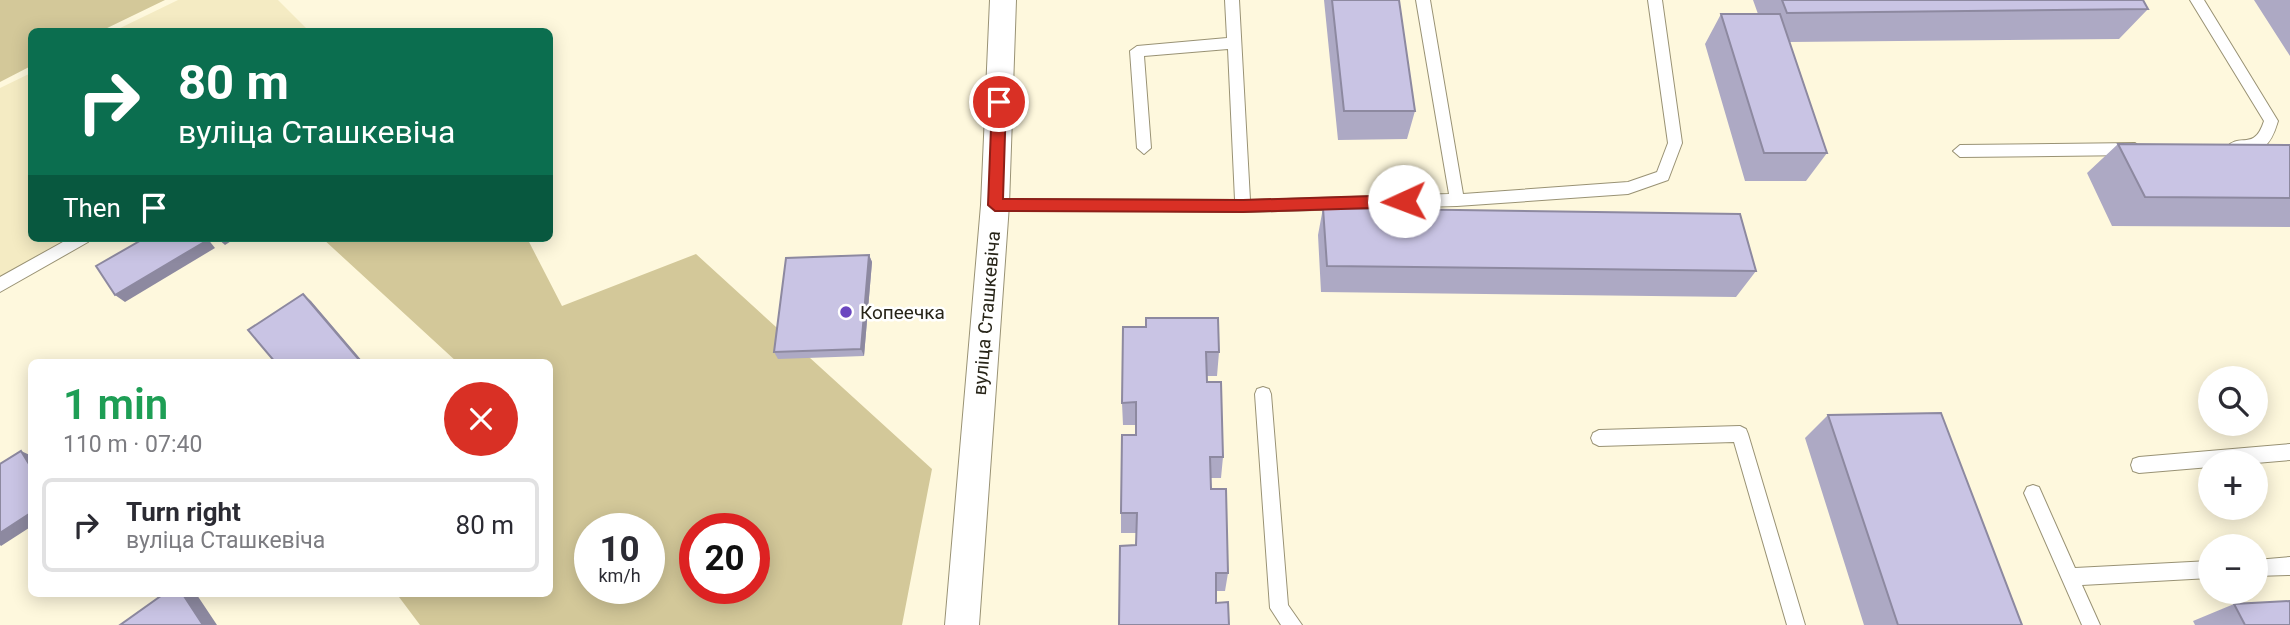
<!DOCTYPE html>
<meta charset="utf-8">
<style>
body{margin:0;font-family:Roboto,sans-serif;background:#f2f2f3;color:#2b2b33;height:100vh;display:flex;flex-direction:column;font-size:26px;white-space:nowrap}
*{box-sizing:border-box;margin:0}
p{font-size:23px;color:#7c7c81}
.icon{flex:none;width:38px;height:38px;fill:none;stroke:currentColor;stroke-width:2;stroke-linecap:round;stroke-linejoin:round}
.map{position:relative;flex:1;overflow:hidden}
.panel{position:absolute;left:28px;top:359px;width:525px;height:238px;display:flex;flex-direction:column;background:#fff;border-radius:10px;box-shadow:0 4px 18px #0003}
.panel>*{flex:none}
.guide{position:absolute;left:28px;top:28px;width:525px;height:214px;border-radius:10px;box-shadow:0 4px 18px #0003;background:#0b6e4f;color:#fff;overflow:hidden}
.tools{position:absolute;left:2198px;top:366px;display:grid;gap:14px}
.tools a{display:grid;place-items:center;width:70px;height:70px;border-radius:50%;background:#fff;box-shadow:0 4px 18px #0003;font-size:35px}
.speed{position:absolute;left:574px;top:513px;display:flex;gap:14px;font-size:35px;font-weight:700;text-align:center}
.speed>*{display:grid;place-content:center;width:91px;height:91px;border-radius:50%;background:#fff;box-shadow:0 4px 18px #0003;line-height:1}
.speed small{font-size:18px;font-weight:400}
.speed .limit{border:10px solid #d22;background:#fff;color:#111}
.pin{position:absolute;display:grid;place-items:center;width:60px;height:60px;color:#fff;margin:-30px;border:4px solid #fff;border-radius:50%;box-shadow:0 2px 7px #0007}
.me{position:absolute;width:77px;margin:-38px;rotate:268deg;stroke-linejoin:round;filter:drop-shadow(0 0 5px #0008)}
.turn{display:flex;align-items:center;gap:24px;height:147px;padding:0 35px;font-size:32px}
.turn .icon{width:91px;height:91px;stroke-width:2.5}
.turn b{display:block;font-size:49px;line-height:60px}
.then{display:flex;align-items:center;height:66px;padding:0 35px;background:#0003;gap:14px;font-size:26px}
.round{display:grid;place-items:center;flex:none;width:74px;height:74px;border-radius:37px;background:#f2f2f3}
.head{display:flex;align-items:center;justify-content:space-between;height:119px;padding:0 35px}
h1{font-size:42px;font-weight:600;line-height:52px;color:#1e9e55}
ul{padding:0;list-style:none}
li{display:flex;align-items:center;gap:21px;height:94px;margin:0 14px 10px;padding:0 21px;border:4px solid #e1e1e2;border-radius:10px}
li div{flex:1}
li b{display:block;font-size:26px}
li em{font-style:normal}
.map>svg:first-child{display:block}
.built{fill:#f4ebc3}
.forest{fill:#d3c899;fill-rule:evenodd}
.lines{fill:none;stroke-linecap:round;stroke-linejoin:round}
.lane-casing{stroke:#999274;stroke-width:2}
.street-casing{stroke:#999274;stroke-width:2}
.lane{fill:#fff;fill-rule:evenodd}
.street{fill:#fff;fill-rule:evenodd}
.wall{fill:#ada9c4}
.shaded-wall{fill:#8d89a0}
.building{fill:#c9c4e4;stroke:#8d89a0;stroke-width:2}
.route{fill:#d93025;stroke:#8d1f18;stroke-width:2}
.poi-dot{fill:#6b47c0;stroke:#fff;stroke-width:2.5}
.labels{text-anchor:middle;stroke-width:5;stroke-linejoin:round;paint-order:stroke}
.poi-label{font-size:19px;fill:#272418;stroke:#fff;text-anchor:start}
.street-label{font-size:19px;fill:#272418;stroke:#fff}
</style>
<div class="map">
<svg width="2290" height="625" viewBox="0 0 2290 625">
<rect width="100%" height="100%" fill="#fef8dd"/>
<path class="built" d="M 178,0 L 278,0 L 309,31 L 114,31 Z
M 31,73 L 32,238 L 70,238 L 0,279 L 0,88 Z"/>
<path class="forest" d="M 0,0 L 165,0 L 101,31 L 32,32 L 31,66 L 0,82 Z
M 322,238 L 527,238 L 562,306 L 696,254 L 932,469 L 902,625 L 420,625 L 396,593 L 550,593 L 550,362 L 457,362 ZM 590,528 L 649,528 L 649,588 L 590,588 ZM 695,528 L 754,528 L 754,588 L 695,588 Z"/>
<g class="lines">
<defs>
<path id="lane" d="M 1225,0 L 1239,0 L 1250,200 L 1449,194 L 1416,0 L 1430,0 L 1463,194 L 1628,182 L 1657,172 L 1668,143 L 1648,0 L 1662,0 L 1682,143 L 1668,180 L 1628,194 L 1457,206 L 1243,212 L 990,209 L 988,205 L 995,199 L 1235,200 L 1228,49 L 1144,56 L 1151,148 L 1144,154 L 1137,148 L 1130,51 L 1137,46 L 1227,38 Z
M 2190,0 L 2204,0 L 2278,121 C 2270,148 2262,153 2234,153 L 2227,147 C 2240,132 2254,152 2264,121 Z
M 2135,143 L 2142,149 L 2135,155 L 1960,157 L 1953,151 L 1960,145 Z
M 70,238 L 91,238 L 88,242 L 0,292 L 0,277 Z
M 1263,387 L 1269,389 L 1271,394 L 1288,605 L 1302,625 L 1281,625 L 1270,608 L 1255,394 L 1257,389 Z
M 1740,426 L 1746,429 L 1748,434 L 1805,625 L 1787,625 L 1734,442 L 1599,446 L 1593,443 L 1591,438 L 1593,433 L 1599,430 Z
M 2290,444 L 2290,460 L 2256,463 L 2210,462 L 2210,467 L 2139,473 L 2133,471 L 2131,465 L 2133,459 L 2139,457 Z
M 2033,485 L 2039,487 L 2075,568 L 2210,561 L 2210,578 L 2082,585 L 2100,625 L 2082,625 L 2024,493 L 2027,487 Z
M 2290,557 L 2290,575 L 2256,576 L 2256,560 Z"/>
<path id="street" d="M 990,0 L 1016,0 L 1009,205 L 979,625 L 945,625 L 981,205 Z"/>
</defs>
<use href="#lane" class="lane-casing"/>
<use href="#street" class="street-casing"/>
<use href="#lane" class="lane"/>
<use href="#street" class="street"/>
</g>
<path class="wall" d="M 1324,0 L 1399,0 L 1415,111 L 1407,139 L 1338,140 Z
M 1753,0 L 2143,0 L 2148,9 L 2119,39 L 1789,42 L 1827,153 L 1806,181 L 1745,181 L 1705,44 L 1721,14 L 1758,14 Z
M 2254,0 L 2290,0 L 2290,56 Z
M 2118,144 L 2290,145 L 2290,227 L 2112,226 L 2087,173 Z
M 1323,208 L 1756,271 L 1736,297 L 1321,292 L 1318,235 Z
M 869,255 L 872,262 L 864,356 L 778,359 L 774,352 Z
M 1146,327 L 1219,352 L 1217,376 L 1207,376 L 1207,382 L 1223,457 L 1221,478 L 1211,478 L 1211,489 L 1228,573 L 1225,591 L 1216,591 L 1216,603 L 1229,625 L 1136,545 L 1136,533 L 1121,533 L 1121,513 L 1136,435 L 1136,425 L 1123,425 L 1122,403 Z
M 1828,415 L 2022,625 L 1864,625 L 1805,438 Z
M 2234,604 L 2290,625 L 2195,625 L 2193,621 Z"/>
<path class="shaded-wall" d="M 204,238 L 207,238 L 215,248 L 125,302 L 115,295 Z
M 217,238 L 236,238 L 225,245 Z
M 869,255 L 872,262 L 864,356 L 861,349 Z
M 303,294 L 311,301 L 363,362 L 361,362 Z
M 21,451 L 32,456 L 32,469 Z
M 32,512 L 32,526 L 1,546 L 0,545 L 0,533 Z
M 182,593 L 194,593 L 197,595 L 217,625 L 203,625 Z"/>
<path class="building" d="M 1332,0 L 1399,0 L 1415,111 L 1344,111 Z
M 1782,0 L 2143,0 L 2148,9 L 1787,13 Z
M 1721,14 L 1780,14 L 1827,153 L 1764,153 Z
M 2118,144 L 2290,145 L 2290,198 L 2145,197 Z
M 1323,208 L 1740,214 L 1756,271 L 1327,266 Z
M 145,238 L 204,238 L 206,241 L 115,295 L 96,266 Z
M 869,255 L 861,349 L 774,352 L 786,258 Z
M 303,294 L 361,362 L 275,362 L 248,330 Z
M 1146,318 L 1218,318 L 1219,352 L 1206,352 L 1207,382 L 1221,382 L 1223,457 L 1210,457 L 1211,489 L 1226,489 L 1228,573 L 1216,573 L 1216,603 L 1228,602 L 1229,625 L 1119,625 L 1120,546 L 1136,545 L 1137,513 L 1121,513 L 1122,435 L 1136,435 L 1136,402 L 1122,403 L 1123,327 L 1146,327 Z
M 1941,413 L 2022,625 L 1898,625 L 1828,415 Z
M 21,451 L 32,469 L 32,512 L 0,533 L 0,464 Z
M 165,593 L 182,593 L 203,625 L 120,625 Z
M 2290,601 L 2290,625 L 2245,625 L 2234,604 Z"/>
<path class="route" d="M 999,97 L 1006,102 L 1003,199 L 1243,200 L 1404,195 L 1411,201 L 1404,207 L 1243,212 L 995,211 L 988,205 L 992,102 Z"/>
<circle class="poi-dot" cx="846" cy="312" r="7"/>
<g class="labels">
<g class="poi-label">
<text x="860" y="319">Копеечка</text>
</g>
<g class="street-label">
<text transform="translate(986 313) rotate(-85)" y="7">вуліца Сташкевіча</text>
</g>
</g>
</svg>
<div class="tools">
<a><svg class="icon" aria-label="search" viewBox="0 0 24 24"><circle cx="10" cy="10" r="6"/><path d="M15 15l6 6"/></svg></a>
<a>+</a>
<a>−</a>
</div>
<div class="speed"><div>10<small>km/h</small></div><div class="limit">20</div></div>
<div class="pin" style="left:999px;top:102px;background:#d93025"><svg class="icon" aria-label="arrive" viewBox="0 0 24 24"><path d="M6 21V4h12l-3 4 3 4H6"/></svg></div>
<svg class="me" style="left:1404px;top:201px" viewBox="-20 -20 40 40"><circle r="19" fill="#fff"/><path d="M0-13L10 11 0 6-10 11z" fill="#d93025"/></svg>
<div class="guide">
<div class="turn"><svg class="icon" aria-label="right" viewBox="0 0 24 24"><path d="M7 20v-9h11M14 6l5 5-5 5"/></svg><div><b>80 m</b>вуліца Сташкевіча</div></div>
<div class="then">Then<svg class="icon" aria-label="arrive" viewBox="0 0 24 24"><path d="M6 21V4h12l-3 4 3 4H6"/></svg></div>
</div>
<section class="panel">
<div class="head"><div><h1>1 min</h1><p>110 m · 07:40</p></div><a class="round" style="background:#d93025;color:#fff"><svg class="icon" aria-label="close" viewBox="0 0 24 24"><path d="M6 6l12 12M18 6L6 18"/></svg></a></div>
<ul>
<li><svg class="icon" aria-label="right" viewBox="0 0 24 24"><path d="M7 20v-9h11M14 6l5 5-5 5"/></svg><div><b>Turn right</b><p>вуліца Сташкевіча</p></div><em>80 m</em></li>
</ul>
</section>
</div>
